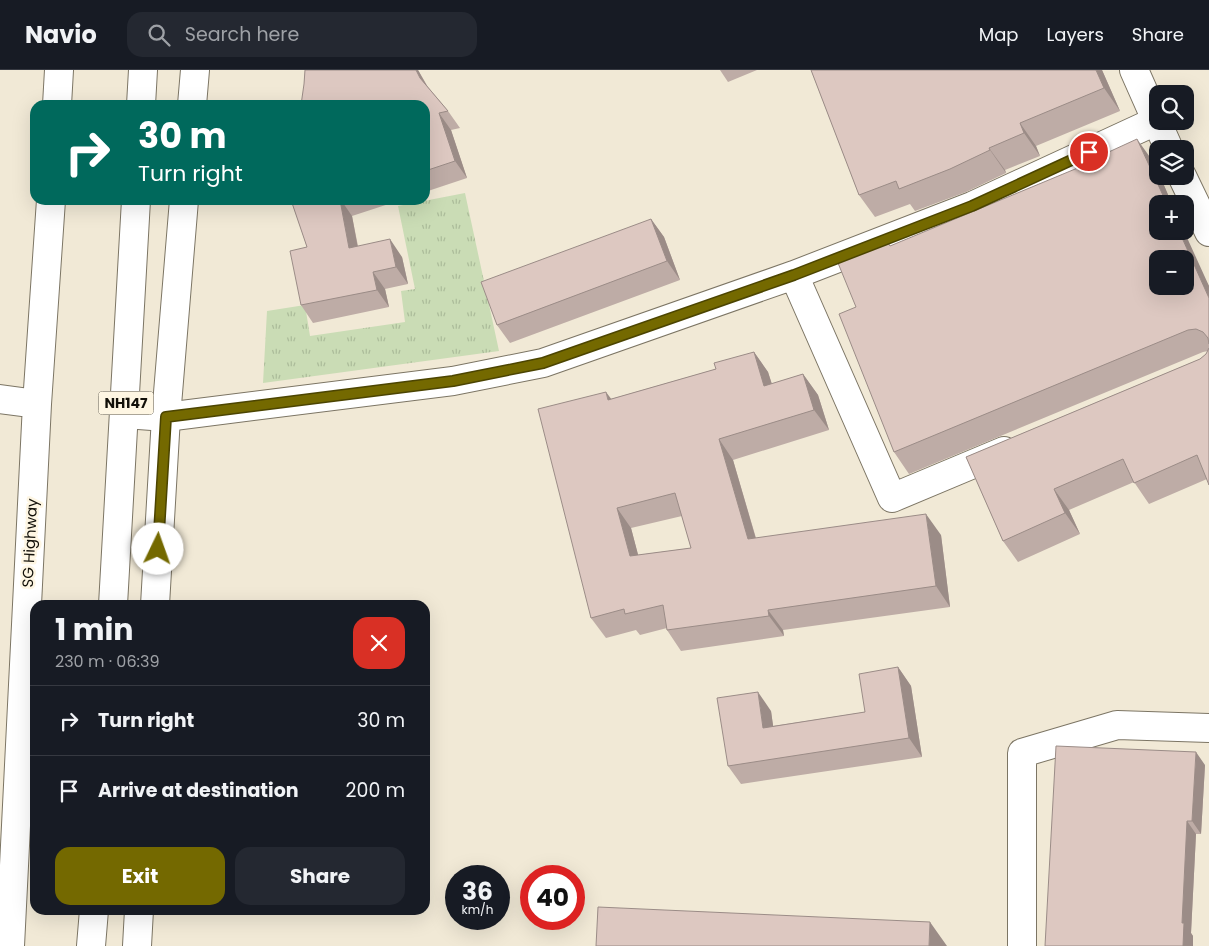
<!DOCTYPE html>
<meta charset="utf-8">
<style>
body{margin:0;font-family:Poppins,sans-serif;background:#242831;color:#f1f3f6;height:100vh;display:flex;flex-direction:column;font-size:19px;white-space:nowrap}
*{box-sizing:border-box;margin:0}
p{font-size:16px;color:#9ea1a6}
.icon{flex:none;width:28px;height:28px;fill:none;stroke:currentColor;stroke-width:2;stroke-linecap:round;stroke-linejoin:round}
.map{position:relative;flex:1;overflow:hidden}
.side{position:absolute;left:30px;top:530px;width:400px;height:315px;display:flex;flex-direction:column;background:#171b24;border-radius:15px;box-shadow:0 5px 20px #0002}
.side>*{flex:none}
.hud{position:absolute;left:30px;top:30px;width:400px;height:105px;border-radius:15px;box-shadow:0 5px 20px #0002;background:#00695c;color:#fff;overflow:hidden}
.tools{position:absolute;left:1149px;top:15px;display:grid;gap:10px}
.tools a{display:grid;place-items:center;width:45px;height:45px;border-radius:10px;background:#171b24;box-shadow:0 5px 20px #0002;font-size:25px}
.speed{position:absolute;left:445px;top:795px;display:flex;gap:10px;font-size:25px;font-weight:700;text-align:center}
.speed>*{display:grid;place-content:center;width:65px;height:65px;border-radius:50%;background:#171b24;box-shadow:0 5px 20px #0002;line-height:1}
.speed small{font-size:12px;font-weight:400}
.speed .limit{border:8px solid #d22;background:#fff;color:#111}
.pin{position:absolute;display:grid;place-items:center;width:42px;height:42px;color:#fff;margin:-21px;border:2px solid #fff;border-radius:50%;box-shadow:0 1px 5px #0007}
.me{position:absolute;width:55px;margin:-28px;rotate:3deg;stroke-linejoin:round;filter:drop-shadow(0 0 4px #0008)}
.turn{display:flex;align-items:center;gap:18px;height:105px;padding:0 25px;font-size:22px}
.turn .icon{width:65px;height:65px;stroke-width:2.5}
.turn b{display:block;font-size:35px;line-height:42px}
.round{display:grid;place-items:center;flex:none;width:52px;height:52px;border-radius:15px;background:#242831}
.head{display:flex;align-items:center;justify-content:space-between;height:85px;padding:0 25px}
h1{font-size:30px;font-weight:700;line-height:38px}
.button{display:flex;gap:10px;margin-top:auto;padding:10px 25px}
.button a{flex:1;height:58px;border-radius:15px;background:#746900;color:#fff;font-size:20px;font-weight:700;line-height:58px;text-align:center}
.button a+a{background:#242831;color:#f1f3f6}
ul{padding:0;list-style:none}
li{display:flex;align-items:center;gap:15px;height:70px;padding:0 25px;border-top:1px solid #363941}
li div{flex:1}
li b{display:block;font-size:19px}
li em{font-style:normal}
header{display:flex;align-items:center;gap:30px;box-sizing:border-box;height:70px;padding:0 25px;background:#171b24;border-bottom:1px solid #363941}
header strong{font-size:24px}
nav{display:flex;gap:28px;margin-inline-start:auto;font-size:18px}
.search{width:350px;height:45px;background:#242831;display:flex;align-items:center;gap:12px;box-sizing:border-box;padding:0 18px;border-radius:15px;color:#9ea1a6;font-size:19px}
.map>svg:first-child{display:block}
.grass{fill:url(#grass-tufts)}
.lines{fill:none;stroke-linecap:round;stroke-linejoin:round}
.street-casing{stroke:#7c7564;stroke-width:30}
.secondary-casing{stroke:#7c7564;stroke-width:30}
.highway-casing{stroke:#7c7564;stroke-width:30}
.street{stroke:#fff;stroke-width:28}
.secondary{stroke:#fff;stroke-width:28}
.highway{stroke:#fff;stroke-width:28}
.wall{fill:#beaca6;fill-rule:evenodd}
.shaded-wall{fill:#9b8c87}
.building{fill:#ddc8c1;stroke:#9b8c87;fill-rule:evenodd}
.route-casing{stroke:#4b4400;stroke-width:12}
.route{stroke:#746900;stroke-width:9}
.labels{text-anchor:middle;stroke-width:5;stroke-linejoin:round;paint-order:stroke}
.shield{fill:#fef6e3;stroke:#59554a;stroke-width:1}
.shield-label{font-size:14px;font-weight:bold;fill:#121009}
.street-label{font-size:15px;fill:#121009;stroke:#fef6e3}
</style>
<header>
<strong>Navio</strong>
<div class="search"><svg class="icon" aria-label="search" viewBox="0 0 24 24"><circle cx="10" cy="10" r="6"/><path d="M15 15l6 6"/></svg>Search here</div>
<nav><a>Map</a><a>Layers</a><a>Share</a></nav>
</header>
<div class="map">
<svg width="1209" height="876" viewBox="0 0 1209 876">
<defs>
<pattern id="grass-tufts" width="24" height="20" patternUnits="userSpaceOnUse" patternTransform="scale(1.25)"><rect width="24" height="20" fill="#cadcb5"/><path d="M3 7l-1-3M5 7V3M7 7l1-3M15 17l-1-3M17 17v-4M19 17l1-3" fill="none" stroke="#acbc9a"/></pattern>
</defs>
<rect width="100%" height="100%" fill="#f1e9d6"/>
<path class="grass" d="M 465,123 L 499,281 L 263,313 L 267,241 L 305,235 L 310,266 L 405,252 L 401,221 L 415,219 L 398,136 Z"/>
<g class="lines">
<defs>
<path id="street" d="M 1134,0 L 1169,79
M 1182,106 L 1209,162
M 794,205 L 972,136 L 1156,51
M 125,344 L 166,347 L 453,311 L 543,293 L 794,205 L 892,428 L 1004,381
M 1022,876 L 1022,683 L 1117,655 L 1209,658"/>
<path id="secondary" d="M 192,35 L 195,0
M 155,535 L 166,347 L 184,130
M 137,876 L 139,840"/>
<path id="highway" d="M 57,35 L 59,0
M 141,35 L 143,0
M 0,329 L 37,334
M 113,535 L 136,130
M 10,876 L 37,334 L 51,130
M 91,876 L 94,840"/>
</defs>
<use href="#street" class="street-casing"/>
<use href="#secondary" class="secondary-casing"/>
<use href="#highway" class="highway-casing"/>
<use href="#street" class="street"/>
<use href="#secondary" class="secondary"/>
<use href="#highway" class="highway"/>
</g>
<path class="wall" d="M 305,0 L 418,0 L 428,17 L 448,41 L 460,58 L 451,60 L 467,108 L 425,122 L 425,35 L 304,14 Z
M 720,0 L 757,0 L 728,12 Z
M 811,0 L 1102,0 L 1120,41 L 1036,76 L 1040,86 L 1005,100 L 1006,103 L 966,122 L 915,141 L 910,134 L 875,147 L 859,125 Z
M 1152,90 L 1158,101 L 1158,106 L 1160,106 L 1172,134 L 1158,134 L 1209,216 L 1209,415 L 1207,409 L 1149,434 L 1134,412 L 1069,440 L 1080,464 L 1018,492 L 1003,471 L 966,387 L 1200,289 L 1206,284 L 1208,281 L 1203,282 L 909,404 L 894,382 L 856,237 L 890,176 Z
M 291,130 L 401,130 L 352,146 L 358,176 L 402,187 L 408,214 L 385,219 L 389,237 L 313,253 L 301,235 L 307,177 Z
M 651,149 L 664,167 L 680,210 L 510,273 L 497,255 Z
M 754,282 L 768,302 L 772,314 L 803,304 L 818,325 L 829,360 L 733,390 L 756,468 L 941,465 L 950,537 L 783,560 L 784,566 L 681,581 L 667,560 L 667,558 L 640,565 L 636,560 L 606,568 L 591,548 L 611,329 L 716,299 ZM 682,446 L 691,478 L 638,485 L 631,458 Z
M 898,597 L 911,616 L 922,687 L 741,714 L 728,696 L 771,641 L 773,656 L 865,642 Z
M 1205,695 L 1201,764 L 1196,764 L 1191,863 L 1193,866 L 1193,876 L 1045,876 Z"/>
<path class="shaded-wall" d="M 416,0 L 418,0 L 432,25 L 420,8 Z
M 1096,0 L 1102,0 L 1120,41 L 1104,18 Z
M 439,43 L 451,60 L 467,108 L 455,91 Z
M 1020,53 L 1036,76 L 1040,86 L 1024,63 Z
M 1137,69 L 1152,90 L 1158,101 L 1158,106 L 1160,106 L 1172,134 L 1167,134 Z
M 989,78 L 1005,100 L 1006,103 L 990,80 Z
M 340,130 L 341,130 L 352,146 L 361,195 L 349,178 Z
M 651,149 L 664,167 L 680,210 L 667,191 Z
M 1179,161 L 1184,161 L 1209,216 L 1209,228 Z
M 390,169 L 402,187 L 408,214 L 396,197 Z
M 373,202 L 385,219 L 389,237 L 377,220 Z
M 754,282 L 768,302 L 779,337 L 764,316 Z
M 803,304 L 818,325 L 829,360 L 814,340 Z
M 606,322 L 621,342 L 608,330 Z
M 719,369 L 733,390 L 762,490 L 748,469 Z
M 1054,419 L 1069,440 L 1080,464 L 1065,443 Z
M 617,438 L 631,458 L 644,507 L 630,486 Z
M 926,444 L 941,465 L 950,537 L 936,516 Z
M 768,540 L 783,560 L 784,566 L 769,546 Z
M 898,597 L 911,616 L 922,687 L 909,668 Z
M 758,622 L 771,641 L 776,676 L 763,658 Z
M 1196,682 L 1205,695 L 1201,764 L 1192,751 Z
M 1187,751 L 1196,764 L 1191,863 L 1193,866 L 1193,876 L 1183,876 L 1182,853 Z
M 930,852 L 947,876 L 929,876 Z"/>
<path class="building" d="M 305,0 L 416,0 L 420,8 L 448,41 L 439,43 L 455,91 L 425,101 L 425,35 L 301,35 L 304,14 Z
M 811,0 L 1096,0 L 1104,18 L 1020,53 L 1024,63 L 989,78 L 990,80 L 950,99 L 899,119 L 896,111 L 859,125 Z
M 1137,69 L 1167,134 L 1158,134 L 1158,161 L 1179,161 L 1209,228 L 1209,274 L 1208,268 L 1203,262 L 1196,259 L 1188,260 L 894,382 L 839,244 L 856,237 L 838,193 L 888,173 L 890,176 L 1080,97 L 1101,88 L 1100,86 ZM 1158,189 L 1185,189 L 1185,216 L 1158,216 Z
M 291,130 L 340,130 L 349,178 L 390,169 L 396,197 L 373,202 L 377,220 L 301,235 L 290,181 L 307,177 Z
M 651,149 L 667,191 L 497,255 L 481,212 Z
M 1209,278 L 1209,415 L 1197,385 L 1134,413 L 1123,389 L 1054,419 L 1065,443 L 1003,471 L 966,387 L 1200,289 L 1206,284 Z
M 754,282 L 764,316 L 803,304 L 814,340 L 719,369 L 748,469 L 926,444 L 936,516 L 768,540 L 769,546 L 667,560 L 663,535 L 625,544 L 624,539 L 591,548 L 538,339 L 606,322 L 608,330 L 716,299 L 714,293 ZM 675,423 L 691,478 L 630,486 L 617,438 Z
M 898,597 L 909,668 L 728,696 L 717,628 L 758,622 L 763,658 L 865,642 L 859,604 Z
M 1056,676 L 1196,682 L 1192,751 L 1187,751 L 1182,853 L 1184,853 L 1183,876 L 1045,876 Z
M 598,837 L 930,852 L 929,876 L 596,876 Z"/>
<g class="lines">
<defs>
<path id="route" d="M 158,479 L 166,347 L 453,311 L 543,293 L 794,205 L 972,136 L 1089,82"/>
</defs>
<use href="#route" class="route-casing"/>
<use href="#route" class="route"/>
</g>
<g class="labels">
<rect class="shield" x="98.5" y="321.5" width="55" height="23" rx="4"/>
<g class="shield-label">
<text x="126" y="338">NH147</text>
</g>
<g class="street-label">
<text transform="translate(30 473) rotate(-87)" y="5">SG Highway</text>
</g>
</g>
</svg>
<div class="tools">
<a><svg class="icon" aria-label="search" viewBox="0 0 24 24"><circle cx="10" cy="10" r="6"/><path d="M15 15l6 6"/></svg></a>
<a><svg class="icon" aria-label="layers" viewBox="0 0 24 24"><path d="M12 4l9 5-9 5-9-5zM3 14l9 5 9-5"/></svg></a>
<a>+</a>
<a>−</a>
</div>
<div class="speed"><div>36<small>km/h</small></div><div class="limit">40</div></div>
<div class="pin" style="left:1089px;top:82px;background:#d93025"><svg class="icon" aria-label="arrive" viewBox="0 0 24 24"><path d="M6 21V4h12l-3 4 3 4H6"/></svg></div>
<svg class="me" style="left:158px;top:479px" viewBox="-20 -20 40 40"><circle r="19" fill="#fff"/><path d="M0-13L10 11 0 6-10 11z" fill="#746900"/></svg>
<div class="hud">
<div class="turn"><svg class="icon" aria-label="right" viewBox="0 0 24 24"><path d="M7 20v-9h11M14 6l5 5-5 5"/></svg><div><b>30 m</b>Turn right</div></div>
</div>
<section class="side">
<div class="head"><div><h1>1 min</h1><p>230 m · 06:39</p></div><a class="round" style="background:#d93025;color:#fff"><svg class="icon" aria-label="close" viewBox="0 0 24 24"><path d="M6 6l12 12M18 6L6 18"/></svg></a></div>
<ul>
<li><svg class="icon" aria-label="right" viewBox="0 0 24 24"><path d="M7 20v-9h11M14 6l5 5-5 5"/></svg><div><b>Turn right</b></div><em>30 m</em></li>
<li><svg class="icon" aria-label="arrive" viewBox="0 0 24 24"><path d="M6 21V4h12l-3 4 3 4H6"/></svg><div><b>Arrive at destination</b></div><em>200 m</em></li>
</ul>
<div class="button"><a>Exit</a><a>Share</a></div>
</section>
</div>
